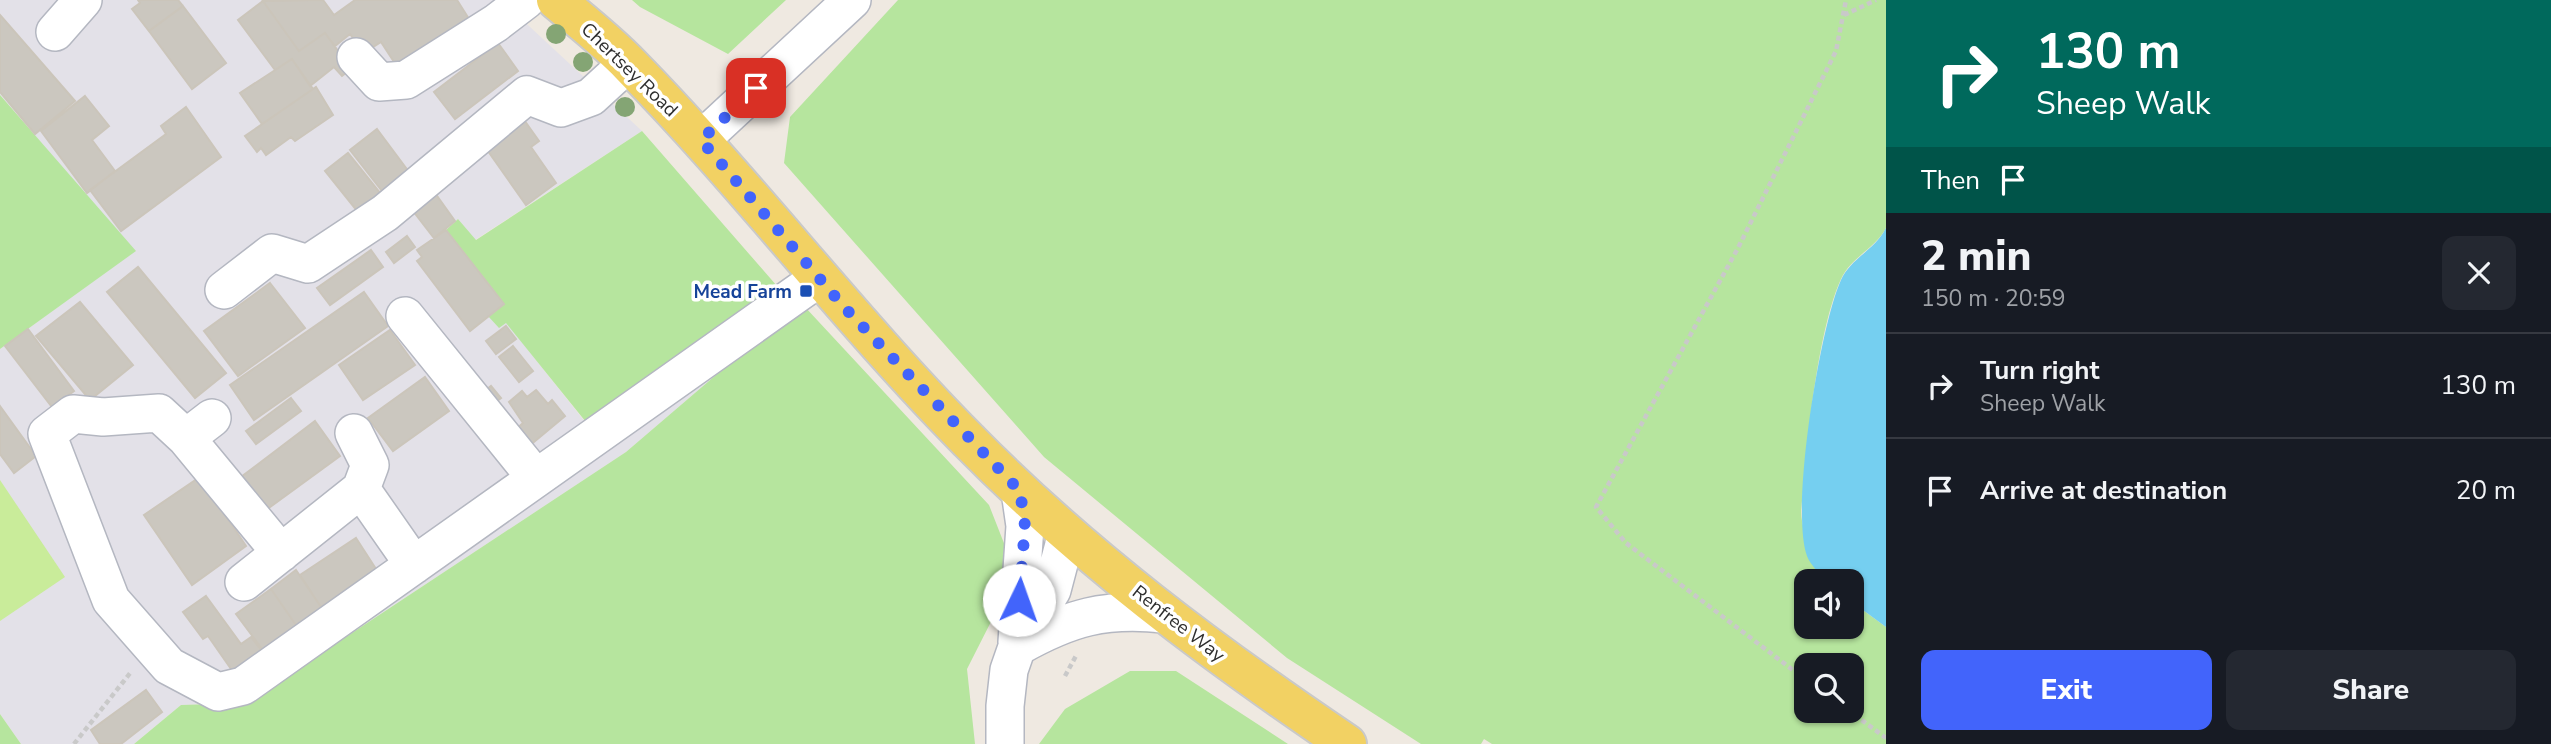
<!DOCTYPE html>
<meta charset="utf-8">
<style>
body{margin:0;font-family:"Nunito Sans",sans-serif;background:#242831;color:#f1f3f6;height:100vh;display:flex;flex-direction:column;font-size:26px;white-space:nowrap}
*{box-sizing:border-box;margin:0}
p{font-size:23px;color:#9ea1a6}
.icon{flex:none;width:38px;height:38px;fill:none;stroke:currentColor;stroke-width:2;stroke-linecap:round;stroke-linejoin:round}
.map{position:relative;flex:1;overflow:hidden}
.panel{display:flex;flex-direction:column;background:#171b24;width:665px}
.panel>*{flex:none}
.top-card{background:#00695c;color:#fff;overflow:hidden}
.fabs{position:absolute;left:1794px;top:569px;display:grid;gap:14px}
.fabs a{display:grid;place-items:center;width:70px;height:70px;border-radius:14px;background:#171b24;box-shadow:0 2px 5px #0004;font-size:35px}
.pin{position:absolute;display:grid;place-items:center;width:60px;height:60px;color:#fff;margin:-30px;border-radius:14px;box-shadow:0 4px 10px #0006}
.me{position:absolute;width:77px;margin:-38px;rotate:3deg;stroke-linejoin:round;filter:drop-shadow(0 0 5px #0008)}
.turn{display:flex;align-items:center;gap:24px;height:147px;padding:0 35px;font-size:32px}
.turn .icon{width:91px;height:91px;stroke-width:2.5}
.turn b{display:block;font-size:49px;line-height:60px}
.then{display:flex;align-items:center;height:66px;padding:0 35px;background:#0003;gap:14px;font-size:26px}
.round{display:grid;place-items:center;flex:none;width:74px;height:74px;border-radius:14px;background:#242831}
.summary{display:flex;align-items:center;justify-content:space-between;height:119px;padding:0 35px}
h1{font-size:42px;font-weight:800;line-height:52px}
.primary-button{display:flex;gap:14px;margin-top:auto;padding:14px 35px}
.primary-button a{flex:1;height:80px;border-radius:14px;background:#4264fb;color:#fff;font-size:28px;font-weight:800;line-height:80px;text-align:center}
.primary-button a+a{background:#242831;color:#f1f3f6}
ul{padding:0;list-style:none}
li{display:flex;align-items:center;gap:21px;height:105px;padding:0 35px;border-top:2px solid #363941}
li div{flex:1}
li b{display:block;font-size:26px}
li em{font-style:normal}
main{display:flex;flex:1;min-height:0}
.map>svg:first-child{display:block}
.industrial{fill:#e3e1e8}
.green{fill:#b6e59e;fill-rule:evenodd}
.pitch{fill:#c9ec9a}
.water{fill:#75cff0}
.building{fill:#cbc7bf;stroke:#cbc5ba;stroke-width:2}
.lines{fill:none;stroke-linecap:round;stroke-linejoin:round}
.minor-casing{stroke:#b4b7c1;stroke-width:40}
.major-casing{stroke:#c9c9c9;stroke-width:42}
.path{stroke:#c9c9c9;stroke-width:4.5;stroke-dasharray:5 3.5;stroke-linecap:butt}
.minor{stroke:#fff;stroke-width:37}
.major{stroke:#f2d163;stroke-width:38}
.tree{fill:#84a574}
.route{stroke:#4264fb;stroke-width:12;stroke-dasharray:0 21.6}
.transit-dot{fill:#1a4fb4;stroke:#fff;stroke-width:2.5}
.labels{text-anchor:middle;stroke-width:7;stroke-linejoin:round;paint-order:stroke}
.street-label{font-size:19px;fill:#2e2e2e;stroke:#fff}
.transit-label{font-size:19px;font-weight:bold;fill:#164399;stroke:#fff;text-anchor:end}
</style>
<main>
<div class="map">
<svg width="1886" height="744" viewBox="0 0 1886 744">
<rect width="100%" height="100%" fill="#efe9e1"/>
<path class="industrial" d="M 0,0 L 501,0 L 642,131 L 475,240 L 458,219 L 446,230 L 506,322 L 589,427 L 805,307 L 716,375 L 626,452 L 246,703 L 181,705 L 134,744 L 21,744 L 0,714 L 0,349 L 135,251 L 0,95 Z"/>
<path class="green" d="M 632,0 L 786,0 L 728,54 L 640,7 Z
M 898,0 L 1886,0 L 1886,228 C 1875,249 1851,257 1841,279 C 1819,327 1808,430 1804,483 C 1803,495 1800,509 1802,521 C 1805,539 1815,558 1821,576 L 1827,581 L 1806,581 L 1806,626 L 1852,626 L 1852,602 L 1886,627 L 1886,744 L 1492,744 L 1484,739 L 1481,744 L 1421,744 L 1287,658 L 1044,457 L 784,163 L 790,117 ZM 1806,665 L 1852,665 L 1852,710 L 1806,710 Z
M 0,95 L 136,251 L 0,349 Z
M 642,131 L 777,286 L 590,427 L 506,323 L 499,328 L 488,316 L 503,303 L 446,230 L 458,219 L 476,240 Z
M 805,307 L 989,505 L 1009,556 L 1002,600 L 967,669 L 975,744 L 134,744 L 181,705 L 246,703 L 626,452 L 716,375 Z
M 1130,671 L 1176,671 L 1288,744 L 1039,744 L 1065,709 Z
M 0,714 L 21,744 L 0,744 Z"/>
<path class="pitch" d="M 0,480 L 65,577 L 0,621 Z"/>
<path class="water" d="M 1886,228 L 1886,627 L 1852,602 L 1852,581 L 1827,581 C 1820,575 1810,564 1807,556 C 1790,510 1820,326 1841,280 C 1851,258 1875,250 1886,228 Z"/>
<path class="building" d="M 138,0 L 178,0 L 183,6 L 149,31 L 132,9 L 140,3 Z
M 323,0 L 334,15 L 355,0 L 457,0 L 469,19 L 400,71 L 381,42 L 364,53 L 350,34 L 335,46 L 325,33 L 299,51 L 263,1 Z
M 263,1 L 299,51 L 325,33 L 351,69 L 342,76 L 334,67 L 310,86 L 292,59 L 275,70 L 238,20 Z
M 183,6 L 226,63 L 192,89 L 149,31 Z
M 0,15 L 75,101 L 35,134 L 0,92 Z
M 498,43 L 518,71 L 455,119 L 434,92 Z
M 292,59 L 313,89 L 262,124 L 240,93 Z
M 316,87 L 333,115 L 295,141 L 291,137 L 266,155 L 261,148 L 257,152 L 245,136 Z
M 85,96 L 109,126 L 92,140 L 115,171 L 87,193 L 41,131 Z
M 186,107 L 221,157 L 121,231 L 90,190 L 166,134 L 161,126 Z
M 522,117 L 539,141 L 531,147 L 556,183 L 526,205 L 483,144 Z
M 377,129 L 412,176 L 386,196 L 350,150 Z
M 348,153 L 381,194 L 358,212 L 325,171 Z
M 435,193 L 455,221 L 434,238 L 413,211 Z
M 446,230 L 504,304 L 470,331 L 417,261 L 422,257 L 417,250 Z
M 407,236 L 415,247 L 394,263 L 386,252 Z
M 371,250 L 383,267 L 330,305 L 317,288 Z
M 138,267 L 226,373 L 195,398 L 107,292 Z
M 270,283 L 305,328 L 238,376 L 204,331 Z
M 364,292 L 388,326 L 254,420 L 230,385 Z
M 80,302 L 133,365 L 90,400 L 36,336 Z
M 506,326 L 516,339 L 496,354 L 486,341 Z
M 28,329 L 74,391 L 52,407 L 5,346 Z
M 390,330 L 415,365 L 363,400 L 339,365 Z
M 513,346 L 533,371 L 519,382 L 499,357 Z
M 425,377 L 449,411 L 393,451 L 368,418 Z
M 491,386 L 501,398 L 485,410 L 476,398 Z
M 536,390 L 548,404 L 552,400 L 565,416 L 529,446 L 515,430 L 523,423 L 509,402 L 522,391 L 527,397 Z
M 291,398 L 301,411 L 256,444 L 246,431 Z
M 0,406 L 36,456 L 14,473 L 0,454 Z
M 315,421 L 340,456 L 266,510 L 241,477 Z
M 200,477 L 246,546 L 192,585 L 144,515 Z
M 356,538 L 376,569 L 321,607 L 300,575 Z
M 296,570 L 321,607 L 298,628 L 271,589 Z
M 271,589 L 298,628 L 265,653 L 236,614 Z
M 206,596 L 241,644 L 251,637 L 265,655 L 236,676 L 208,636 L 203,639 L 183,612 Z
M 146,690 L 162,712 L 121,744 L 100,744 L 91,730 Z"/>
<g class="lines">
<defs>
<path id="minor" d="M 55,32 L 83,0
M 356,57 L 379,82 L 406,80 L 496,23 L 526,0
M 701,140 L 852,0
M 224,290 L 272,253 L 308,264 L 385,213 L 527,95 L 561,108 L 591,97 L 628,63
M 405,316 L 536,478
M 212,418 L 186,438 L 159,413 L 103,417 L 73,414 L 47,434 L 111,600 L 169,666 L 218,692 L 243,686 L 819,278
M 354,433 L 370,465 L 361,489
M 186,438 L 281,553
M 244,582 L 361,489 L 414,565
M 1017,642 L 1025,526 L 1020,491
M 1019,646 C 1071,617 1104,608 1164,614
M 1005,744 L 1005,706 L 1009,670 L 1017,647 L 1052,590 L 1067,533"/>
<path id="major" d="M 556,0 C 581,21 608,42 630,65 C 748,185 849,320 968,440 C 1082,556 1212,653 1347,744"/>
</defs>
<use href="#minor" class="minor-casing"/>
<use href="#major" class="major-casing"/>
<path class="path" d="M 1844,15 L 1876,0
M 1065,676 L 1077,654
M 1806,680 L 1626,543 L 1596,507 L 1738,248 L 1836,51 L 1846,0
M 1848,710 L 1886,738
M 74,744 L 131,672"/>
<use href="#minor" class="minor"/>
<use href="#major" class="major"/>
</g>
<g class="tree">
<circle cx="556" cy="34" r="10"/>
<circle cx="583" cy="62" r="10"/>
<circle cx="625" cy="107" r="10"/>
</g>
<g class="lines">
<path class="route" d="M 756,88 L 701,140 L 844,307 L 1020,491 L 1025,526 L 1019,600"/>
</g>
<rect class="transit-dot" x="799" y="284" width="14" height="14" rx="3.5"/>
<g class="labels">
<g class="street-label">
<text transform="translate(630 69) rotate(44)" y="7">Chertsey Road</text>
<text transform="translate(1179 623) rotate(38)" y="7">Renfree Way</text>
</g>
<g class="transit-label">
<text x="792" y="298">Mead Farm</text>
</g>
</g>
</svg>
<div class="fabs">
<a><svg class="icon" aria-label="sound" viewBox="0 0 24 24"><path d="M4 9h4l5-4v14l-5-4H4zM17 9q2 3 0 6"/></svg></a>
<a><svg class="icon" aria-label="search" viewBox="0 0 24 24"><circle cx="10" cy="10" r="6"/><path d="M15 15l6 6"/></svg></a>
</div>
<div class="pin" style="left:756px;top:88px;background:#d93025"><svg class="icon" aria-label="arrive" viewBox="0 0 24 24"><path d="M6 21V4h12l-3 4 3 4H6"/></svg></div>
<svg class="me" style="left:1019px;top:600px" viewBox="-20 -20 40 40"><circle r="19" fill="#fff"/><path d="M0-13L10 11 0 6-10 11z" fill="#4264fb"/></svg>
</div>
<section class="panel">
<div class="top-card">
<div class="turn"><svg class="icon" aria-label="right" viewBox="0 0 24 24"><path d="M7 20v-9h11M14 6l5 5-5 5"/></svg><div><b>130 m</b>Sheep Walk</div></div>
<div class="then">Then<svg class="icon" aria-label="arrive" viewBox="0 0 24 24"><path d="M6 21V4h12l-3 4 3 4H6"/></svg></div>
</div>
<div class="summary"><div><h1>2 min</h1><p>150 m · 20:59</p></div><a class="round"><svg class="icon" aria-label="close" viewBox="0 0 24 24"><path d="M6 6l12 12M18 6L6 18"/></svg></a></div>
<ul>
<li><svg class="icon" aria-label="right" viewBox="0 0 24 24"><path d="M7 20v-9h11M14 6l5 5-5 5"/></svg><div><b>Turn right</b><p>Sheep Walk</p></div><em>130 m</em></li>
<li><svg class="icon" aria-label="arrive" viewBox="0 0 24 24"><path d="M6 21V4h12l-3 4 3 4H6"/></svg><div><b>Arrive at destination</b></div><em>20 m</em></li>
</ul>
<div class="primary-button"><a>Exit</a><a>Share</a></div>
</section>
</main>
